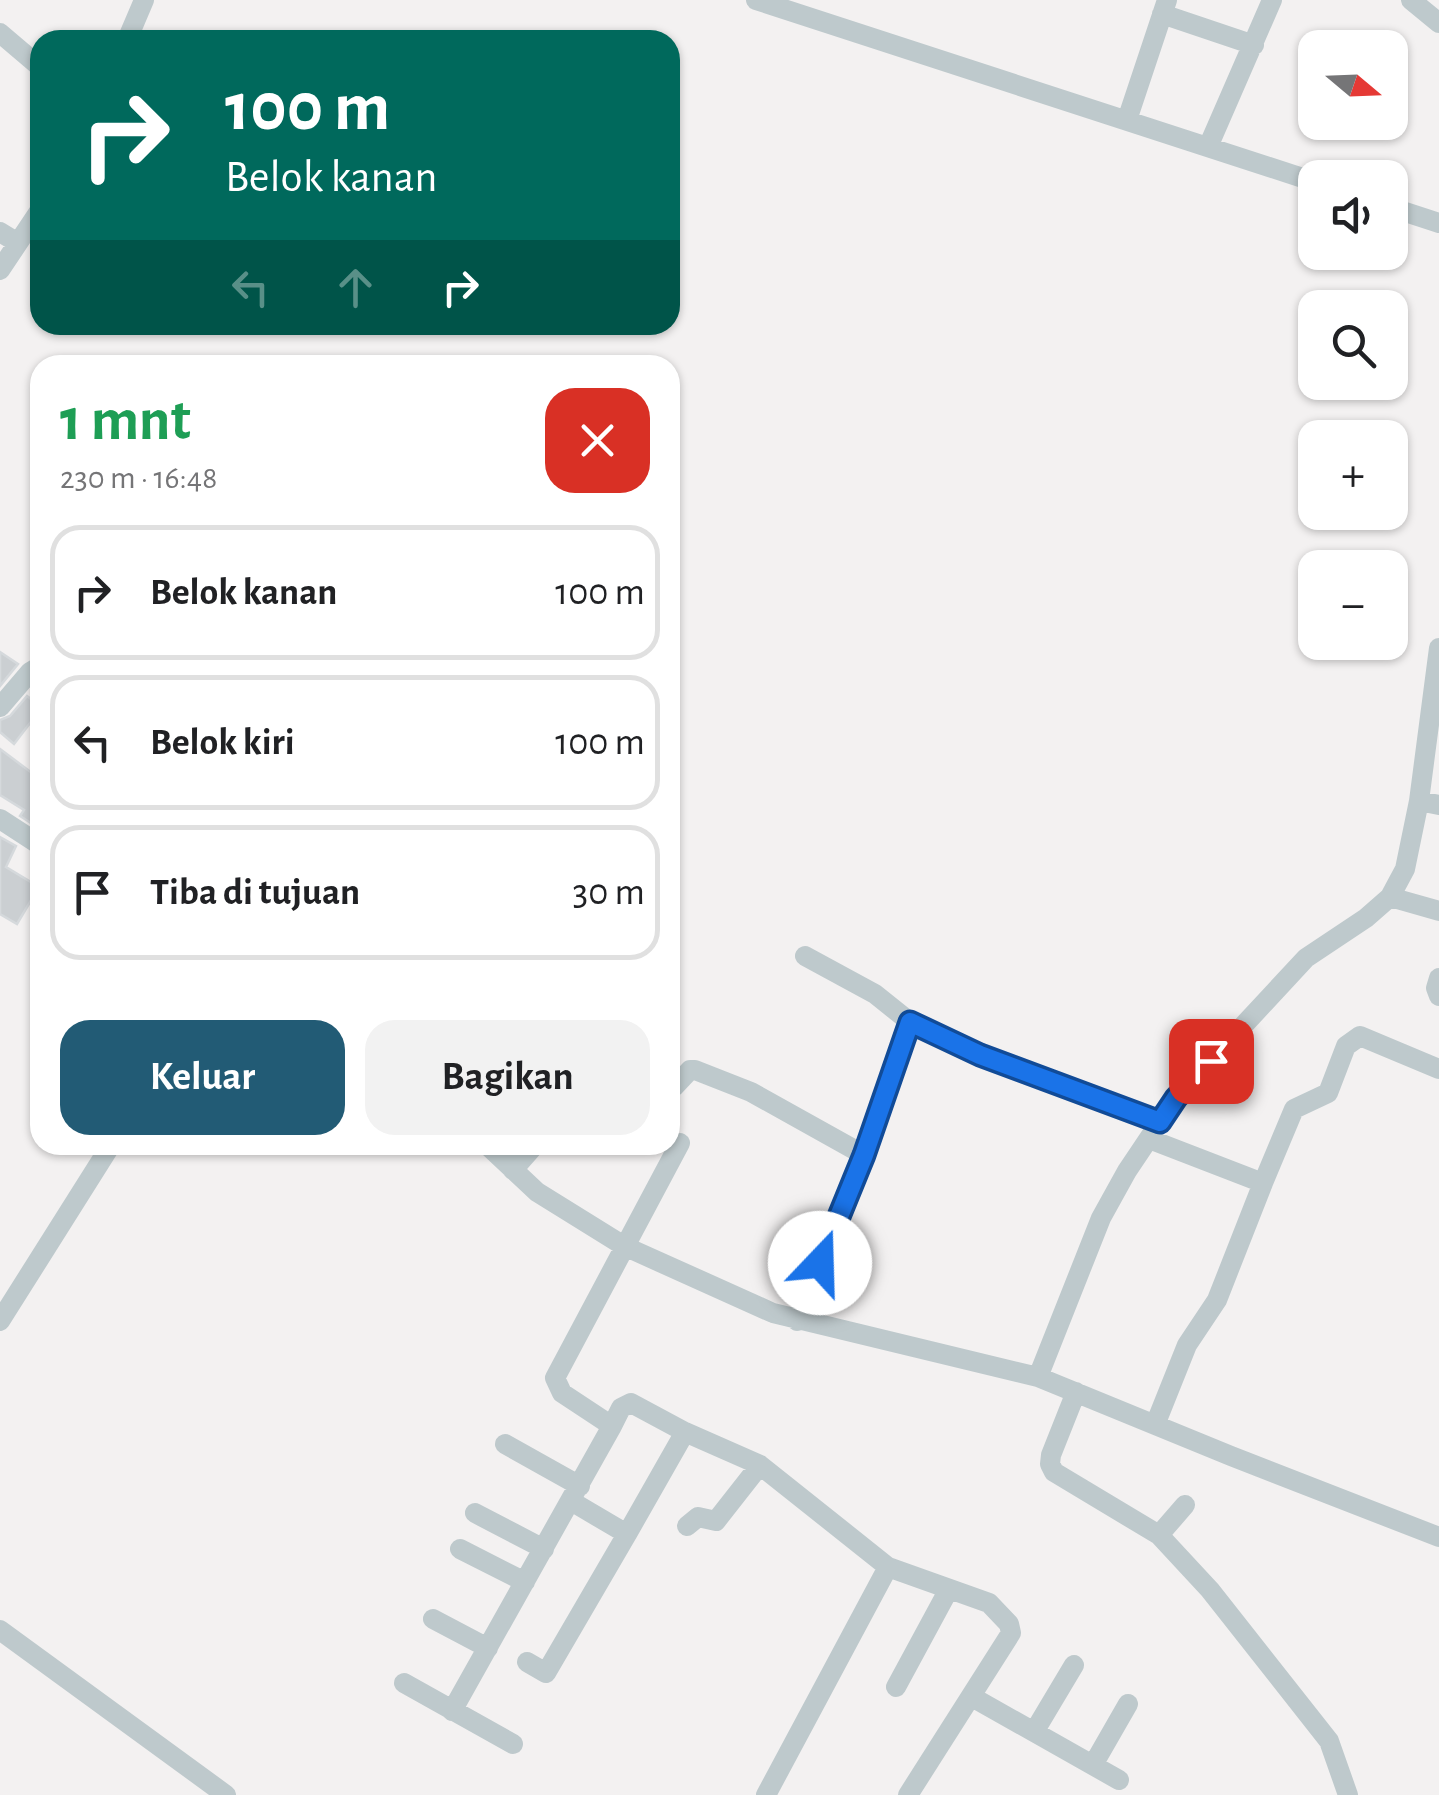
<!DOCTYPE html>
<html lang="id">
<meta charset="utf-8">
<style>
body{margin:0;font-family:"Alegreya Sans",sans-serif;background:#f2f2f2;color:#202124;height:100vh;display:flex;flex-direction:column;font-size:38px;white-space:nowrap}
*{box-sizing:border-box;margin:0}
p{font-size:32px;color:#757577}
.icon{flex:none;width:55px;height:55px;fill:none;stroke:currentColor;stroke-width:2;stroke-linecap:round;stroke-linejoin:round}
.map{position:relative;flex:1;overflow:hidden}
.drawer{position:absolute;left:30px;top:355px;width:650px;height:800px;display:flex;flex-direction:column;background:#fff;border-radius:30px;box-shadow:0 2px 8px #0004}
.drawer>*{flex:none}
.banner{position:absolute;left:30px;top:30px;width:650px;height:305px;border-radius:30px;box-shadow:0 2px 8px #0004;background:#00695c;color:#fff;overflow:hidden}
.needle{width:65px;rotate:109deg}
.fabs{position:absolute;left:1298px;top:30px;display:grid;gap:20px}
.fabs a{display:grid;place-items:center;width:110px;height:110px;border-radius:20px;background:#fff;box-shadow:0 2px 8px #0004;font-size:50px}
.pin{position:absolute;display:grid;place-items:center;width:85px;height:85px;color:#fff;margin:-42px;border-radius:20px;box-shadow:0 5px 15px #0006}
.me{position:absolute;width:110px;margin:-55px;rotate:21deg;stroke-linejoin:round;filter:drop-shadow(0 0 8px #0008)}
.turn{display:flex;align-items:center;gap:35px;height:210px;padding:0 30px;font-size:45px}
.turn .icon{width:130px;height:130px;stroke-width:2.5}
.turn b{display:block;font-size:70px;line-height:85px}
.lanes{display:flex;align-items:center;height:95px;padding:0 30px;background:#0003;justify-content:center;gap:50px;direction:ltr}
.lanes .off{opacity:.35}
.round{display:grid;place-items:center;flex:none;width:105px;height:105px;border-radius:30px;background:#f2f2f2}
.overview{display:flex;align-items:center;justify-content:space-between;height:170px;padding:0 30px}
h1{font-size:60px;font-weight:700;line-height:75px;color:#1e9e55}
.button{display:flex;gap:20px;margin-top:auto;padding:20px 30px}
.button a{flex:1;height:115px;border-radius:30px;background:#225b75;color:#fff;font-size:40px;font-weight:700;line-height:115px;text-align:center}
.button a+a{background:#f2f2f2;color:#202124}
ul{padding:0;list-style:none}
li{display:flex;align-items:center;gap:30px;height:135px;margin:0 20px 15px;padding:0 10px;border:5px solid #e0e0e0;border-radius:30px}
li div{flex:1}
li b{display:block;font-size:38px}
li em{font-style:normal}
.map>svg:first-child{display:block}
.building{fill:#cbcfd2;stroke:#d5d9dc;stroke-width:2.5}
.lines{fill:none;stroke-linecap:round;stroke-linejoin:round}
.minor{stroke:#bec9cc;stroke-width:20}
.route-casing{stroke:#114b97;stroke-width:25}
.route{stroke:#1a73e8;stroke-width:18}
</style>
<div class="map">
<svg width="1439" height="1795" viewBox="0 0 1439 1795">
<rect width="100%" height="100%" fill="#f3f1f1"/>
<path class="building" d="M 0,652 L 18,664 L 0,686 Z
M 27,696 L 40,706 L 40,710 L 14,744 L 0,732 L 0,720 L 10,716 Z
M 0,749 L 40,779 L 40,829 L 20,816 L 24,810 L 0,795 Z
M 0,837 L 16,846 L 6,867 L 39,887 L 17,924 L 0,914 Z"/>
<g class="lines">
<path class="minor" d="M 756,0 L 1315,182
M 1411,0 L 1439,23
M 1162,14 L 1254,45
M 0,33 L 40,67
M 127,40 L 144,0
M 1127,120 L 1167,0
M 1208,147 L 1272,0
M 1390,207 L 1439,223
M 0,232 L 18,243
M 0,270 L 40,210
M 0,707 L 30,672 L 40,666
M 1419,801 L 1439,805
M 0,819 L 40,845
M 1390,897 L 1439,911
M 805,956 L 875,994 L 910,1022 L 980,1055 L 1160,1122
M 1439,978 L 1436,988 L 1439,996
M 674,1087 L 690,1070 L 695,1070 L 751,1092 L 864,1155
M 1149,1139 L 1263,1183 L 1294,1109 L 1328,1093 L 1346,1046 L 1360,1036 L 1439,1069
M 487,1145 L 537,1192 L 624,1246 L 773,1313 L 1038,1377 L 1231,1456 L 1439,1537
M 513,1170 L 535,1145
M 0,1321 L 111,1145
M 797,1321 L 864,1155 L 910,1022
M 1038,1377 L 1101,1218 L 1127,1171 L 1176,1098 L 1306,958 L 1366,918 L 1390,897 L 1405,869 L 1419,801 L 1439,648
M 1076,1392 L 1051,1455 L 1050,1464 L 1054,1472 L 1159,1535 L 1210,1590 L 1329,1741 L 1348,1795
M 1155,1425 L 1187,1345 L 1217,1300 L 1263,1183
M 612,1426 L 621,1408 L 631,1403 L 685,1432 L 627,1534
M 685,1432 L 760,1465 L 888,1567 L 989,1603 L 1009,1624 L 1011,1633 L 908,1795
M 505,1444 L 580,1486
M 475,1513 L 544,1549
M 687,1526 L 698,1517 L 716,1521 L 760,1465
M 1159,1535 L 1185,1505
M 460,1549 L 525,1582
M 433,1619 L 488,1648
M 0,1630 L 226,1795
M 527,1662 L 546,1673 L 627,1534 L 571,1501
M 404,1683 L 513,1744
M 896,1687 L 949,1589
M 972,1697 L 1119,1780
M 452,1711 L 612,1426 L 562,1393 L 555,1378 L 680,1143
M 1034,1732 L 1074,1665
M 1093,1765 L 1128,1704
M 766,1795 L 888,1567"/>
</g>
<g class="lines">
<defs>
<path id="route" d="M 820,1263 L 864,1155 L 910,1022 L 980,1055 L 1160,1122 L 1176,1098 L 1211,1061"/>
</defs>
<use href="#route" class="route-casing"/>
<use href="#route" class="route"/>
</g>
</svg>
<div class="fabs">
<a><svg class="needle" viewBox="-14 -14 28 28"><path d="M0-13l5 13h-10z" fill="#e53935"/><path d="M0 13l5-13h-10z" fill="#757577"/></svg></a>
<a><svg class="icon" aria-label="sound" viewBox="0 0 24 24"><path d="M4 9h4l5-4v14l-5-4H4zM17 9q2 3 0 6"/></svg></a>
<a><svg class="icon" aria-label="search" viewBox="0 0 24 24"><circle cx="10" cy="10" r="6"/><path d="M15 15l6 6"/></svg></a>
<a>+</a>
<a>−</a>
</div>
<div class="pin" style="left:1211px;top:1061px;background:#d93025"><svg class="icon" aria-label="arrive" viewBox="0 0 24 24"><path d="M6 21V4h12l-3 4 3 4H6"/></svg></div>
<svg class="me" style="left:820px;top:1263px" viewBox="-20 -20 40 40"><circle r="19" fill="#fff"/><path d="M0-13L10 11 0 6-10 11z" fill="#1a73e8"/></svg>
<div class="banner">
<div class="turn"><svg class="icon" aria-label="right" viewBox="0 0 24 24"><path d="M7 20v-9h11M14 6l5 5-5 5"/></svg><div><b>100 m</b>Belok kanan</div></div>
<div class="lanes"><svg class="icon off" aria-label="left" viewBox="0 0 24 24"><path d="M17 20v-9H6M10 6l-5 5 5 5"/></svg><svg class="icon off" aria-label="ahead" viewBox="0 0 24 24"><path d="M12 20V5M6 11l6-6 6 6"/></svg><svg class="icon" aria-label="right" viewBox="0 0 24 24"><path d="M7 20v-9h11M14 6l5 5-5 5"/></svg></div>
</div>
<section class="drawer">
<div class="overview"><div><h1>1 mnt</h1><p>230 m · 16:48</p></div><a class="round" style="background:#d93025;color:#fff"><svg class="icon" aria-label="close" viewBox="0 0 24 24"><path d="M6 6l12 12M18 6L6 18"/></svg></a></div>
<ul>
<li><svg class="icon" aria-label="right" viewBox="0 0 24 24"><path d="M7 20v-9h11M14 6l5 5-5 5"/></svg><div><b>Belok kanan</b></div><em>100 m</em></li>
<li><svg class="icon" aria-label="left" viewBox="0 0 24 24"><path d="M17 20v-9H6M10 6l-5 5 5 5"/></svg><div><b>Belok kiri</b></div><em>100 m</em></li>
<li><svg class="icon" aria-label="arrive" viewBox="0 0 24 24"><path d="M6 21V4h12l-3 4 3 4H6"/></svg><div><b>Tiba di tujuan</b></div><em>30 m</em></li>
</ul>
<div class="button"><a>Keluar</a><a>Bagikan</a></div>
</section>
</div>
